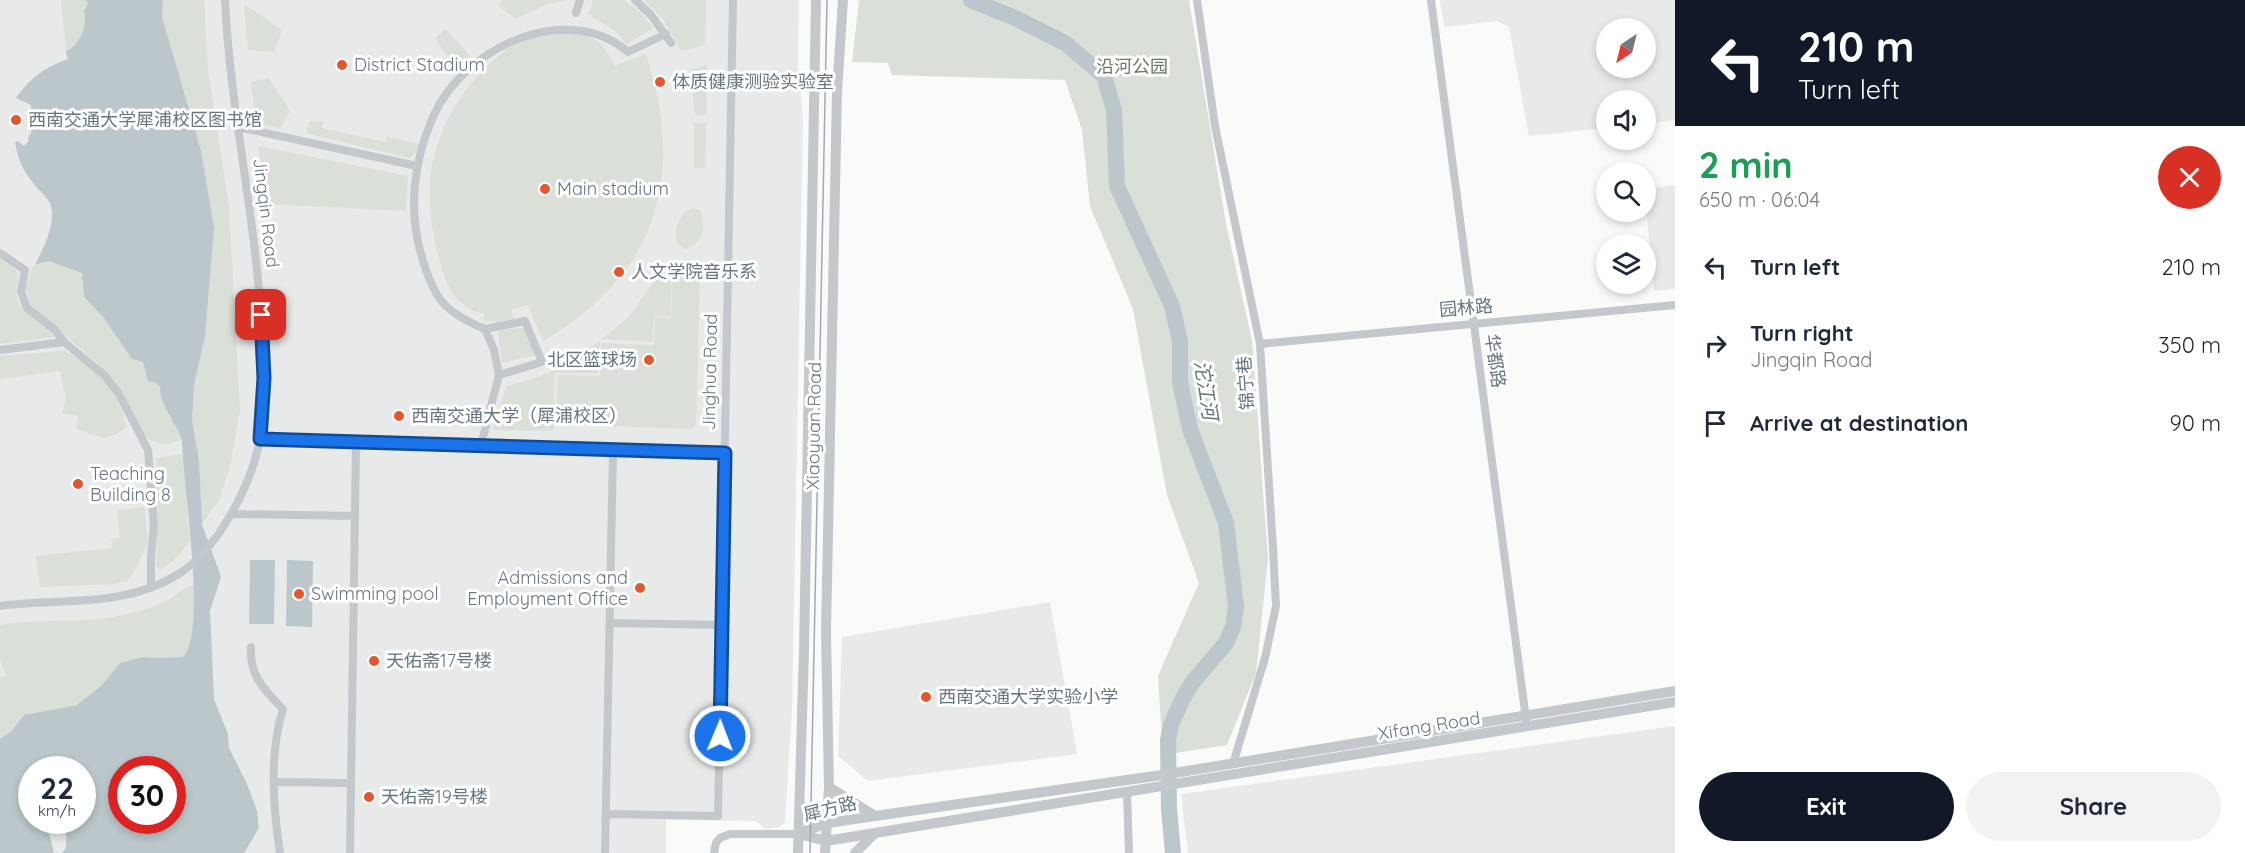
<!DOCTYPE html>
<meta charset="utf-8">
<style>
body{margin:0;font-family:Quicksand,"Noto Sans SC",sans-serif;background:#f2f2f3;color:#1f2937;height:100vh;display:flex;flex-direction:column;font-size:22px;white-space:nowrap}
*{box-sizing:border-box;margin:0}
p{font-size:20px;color:#747a83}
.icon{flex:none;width:33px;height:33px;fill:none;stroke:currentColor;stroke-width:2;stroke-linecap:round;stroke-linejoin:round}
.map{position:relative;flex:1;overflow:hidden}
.drawer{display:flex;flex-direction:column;background:#fff;width:570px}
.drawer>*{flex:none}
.hud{background:#111827;color:#fff;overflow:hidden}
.needle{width:39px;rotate:215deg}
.controls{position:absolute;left:1596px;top:18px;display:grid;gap:12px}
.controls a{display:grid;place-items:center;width:60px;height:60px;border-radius:50%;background:#fff;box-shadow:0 3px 9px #0003;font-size:30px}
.speed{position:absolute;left:18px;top:756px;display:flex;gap:12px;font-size:30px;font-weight:700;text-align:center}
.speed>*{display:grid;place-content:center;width:78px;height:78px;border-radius:50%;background:#fff;box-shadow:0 3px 9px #0003;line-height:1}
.speed small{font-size:15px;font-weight:400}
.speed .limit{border:9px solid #d22;background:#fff;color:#111}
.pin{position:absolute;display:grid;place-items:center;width:51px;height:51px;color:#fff;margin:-26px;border-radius:12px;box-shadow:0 3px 9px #0006}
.me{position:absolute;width:66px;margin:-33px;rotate:1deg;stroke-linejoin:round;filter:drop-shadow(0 0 4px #0008)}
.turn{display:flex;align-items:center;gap:21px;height:126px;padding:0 24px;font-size:27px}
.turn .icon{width:78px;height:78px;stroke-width:2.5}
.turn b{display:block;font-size:42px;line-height:51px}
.round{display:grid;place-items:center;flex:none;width:63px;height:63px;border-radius:32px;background:#f2f2f3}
.overview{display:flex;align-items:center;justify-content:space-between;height:102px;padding:0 24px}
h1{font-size:36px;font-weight:700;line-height:45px;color:#1e9e55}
.cta{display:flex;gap:12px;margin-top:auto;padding:12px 24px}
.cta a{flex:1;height:69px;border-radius:36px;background:#111827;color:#fff;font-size:24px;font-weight:700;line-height:69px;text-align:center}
.cta a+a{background:#f2f2f3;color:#1f2937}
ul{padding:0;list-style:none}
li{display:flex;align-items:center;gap:18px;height:78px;padding:0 24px}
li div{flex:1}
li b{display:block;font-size:22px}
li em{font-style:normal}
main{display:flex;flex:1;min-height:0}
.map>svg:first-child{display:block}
.built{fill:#e8e9e9;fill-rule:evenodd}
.green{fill:#dadfd7}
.water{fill:#bbc7cb;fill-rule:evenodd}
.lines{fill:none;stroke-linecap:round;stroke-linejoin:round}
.river{stroke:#bbc7cb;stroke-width:16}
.minor{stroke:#c3c8cc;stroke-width:8}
.tertiary{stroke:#c3c8cc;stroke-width:10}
.tram{stroke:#a2aab0;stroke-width:1.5}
.route-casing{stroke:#114b97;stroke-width:15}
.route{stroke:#1a73e8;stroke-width:10}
.poi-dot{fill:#e4572e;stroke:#fff;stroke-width:2}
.labels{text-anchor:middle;stroke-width:6;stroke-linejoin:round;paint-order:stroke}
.poi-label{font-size:18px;fill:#657683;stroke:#fff;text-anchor:start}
.park-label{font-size:18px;fill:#687a64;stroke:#fff}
.street-label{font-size:18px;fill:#657683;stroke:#fff}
.water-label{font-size:20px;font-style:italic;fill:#60757c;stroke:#fff}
</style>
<main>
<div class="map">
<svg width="1675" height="853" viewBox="0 0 1675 853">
<rect width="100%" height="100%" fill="#fafaf8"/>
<path class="built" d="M 0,0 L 799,0 L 798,62 L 803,121 L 792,710 L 785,822 L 780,827 L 765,829 L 756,821 L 666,820 L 666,853 L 0,853 ZM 32,770 L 82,770 L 82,820 L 32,820 ZM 122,770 L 172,770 L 172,820 L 122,820 Z
M 1440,0 L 1675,0 L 1675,120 L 1646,124 L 1646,100 L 1606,100 L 1606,128 L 1529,136 L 1509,27 L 1497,21 L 1444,27 ZM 1606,28 L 1646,28 L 1646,68 L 1606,68 Z
M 1675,185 L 1675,289 L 1654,291 L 1646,207 L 1646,189 Z
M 1050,602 L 1077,754 L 868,781 L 838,756 L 842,637 Z
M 1675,726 L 1675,853 L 1188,853 L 1181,794 Z"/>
<path class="green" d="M 61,0 L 86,0 L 88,3 L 84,11 C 88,24 80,46 66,51 Z
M 163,0 L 204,0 L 208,71 L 229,206 L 240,409 L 230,467 L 219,500 L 202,524 L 199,460 L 192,421 L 194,385 L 205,337 L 214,227 L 201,151 L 162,17 Z
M 503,0 L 569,0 L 547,4 L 516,19 L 499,6 Z
M 593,0 L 624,0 L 642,14 L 653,28 L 627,44 L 614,30 L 588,14 Z
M 644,0 L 706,0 L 705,45 L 681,51 L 663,19 Z
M 859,0 L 1189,0 L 1226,224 L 1252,340 L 1268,559 L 1256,673 L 1227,745 L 1163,755 L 1158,676 L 1199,583 L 1167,495 L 1133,309 L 1090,206 L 1082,130 L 1065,80 L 892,75 L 888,63 L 852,62 Z
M 244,4 L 282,30 L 274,52 L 248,50 Z
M 446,29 L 470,56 L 456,70 L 435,38 Z
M 545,29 C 578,33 600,30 614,66 L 646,54 C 686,179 658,273 543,341 L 528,305 L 511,310 L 514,319 L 496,322 L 483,320 L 485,314 C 456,308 448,289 440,263 C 432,234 428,203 431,173 C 439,112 487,50 545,29 Z
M 707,65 L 707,115 L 695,116 L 690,70 Z
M 269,78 L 290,111 L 280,128 L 256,123 L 251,82 Z
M 310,121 L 323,121 L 322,128 L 385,142 L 387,136 L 418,144 C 417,151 416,155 409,158 L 306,133 Z
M 694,123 L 706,123 L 705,168 L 694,168 Z
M 258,146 L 408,176 L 406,211 L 267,204 Z
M 694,208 L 700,210 C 707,224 703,246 685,249 L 677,243 C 673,228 680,212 694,208 Z
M 0,257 C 32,276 8,280 20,305 C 28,319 46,323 54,337 L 0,344 Z
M 49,261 L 82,273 L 84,297 L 103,317 L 132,359 L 143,362 L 146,368 L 145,375 L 160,387 L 163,405 L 171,420 L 174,422 L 182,440 L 168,444 L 158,443 L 145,437 L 124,398 L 100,366 L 31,305 L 26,288 L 32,267 Z
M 673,271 L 700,272 L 696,424 L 692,429 L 556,424 L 557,375 L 600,376 L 601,343 L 654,345 L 655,317 L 671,318 Z
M 661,272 L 672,272 L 670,316 L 654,316 L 653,342 L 602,339 L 627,319 Z
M 525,328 L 537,355 L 502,363 L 498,330 Z
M 600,340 L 598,373 L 555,373 L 553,431 L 493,430 L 506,386 C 547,376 567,367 600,340 Z
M 64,351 C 94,362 122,395 126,427 C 107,443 100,438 78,429 L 76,427 L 78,416 L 62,413 L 66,399 L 60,371 L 0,379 L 0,356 Z
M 182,454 L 190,541 L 175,559 L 160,570 L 156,566 L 158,504 L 154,476 L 157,458 Z
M 144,507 L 148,543 L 132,576 L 126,582 L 113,584 L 40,587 L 36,556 L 112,548 L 111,539 L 120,538 L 117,510 Z
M 195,585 C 194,607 199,641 183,657 L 158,658 L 142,657 L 120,663 L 102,685 L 77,705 L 24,715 L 11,733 L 0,739 L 0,678 L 7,676 L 0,661 L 0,625 C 41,618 82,624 124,615 C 140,611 157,607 171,598 C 180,592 184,586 195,585 Z"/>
<path class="water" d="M 86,0 L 163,0 L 162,17 L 201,151 L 214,227 L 205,337 L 194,385 L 192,421 L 199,460 L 202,524 L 221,577 L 210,611 L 214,699 L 228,734 L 229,748 L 247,784 L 257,811 L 259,828 L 244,853 L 62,853 L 66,848 L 66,825 L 62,821 L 82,820 L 82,770 L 32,770 L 31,795 L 19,795 L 31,808 L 32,820 L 42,821 L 49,833 L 54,853 L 0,853 L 0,739 L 11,732 L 24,715 L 77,705 L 102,685 L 120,663 L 142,657 L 158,658 L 183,657 C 208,632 182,481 182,440 C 176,421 160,408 160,387 L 156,383 L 148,381 C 145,375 146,369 143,362 L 132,359 L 103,317 L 84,297 L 82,273 L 49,261 L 35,265 C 43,249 53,230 52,211 C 51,199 41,193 34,184 C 24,172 17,158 15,142 L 18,141 L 24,146 L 28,142 L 29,134 L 31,134 L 31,105 L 16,98 C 30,78 45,67 68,59 L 66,51 C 80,46 88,24 84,11 L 88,3 ZM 122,770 L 172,770 L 172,820 L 122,820 Z
M 250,560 L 275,560 L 274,624 L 249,624 Z
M 287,560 L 313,561 L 312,627 L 286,626 Z"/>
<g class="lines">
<path class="river" d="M 971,0 L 1015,18 L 1065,43 L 1104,76 L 1114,110 L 1117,186 L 1172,306 L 1180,341 L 1180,382 L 1190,429 L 1226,523 L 1236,606 L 1233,627 L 1226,643 L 1192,683 L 1182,700 L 1171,725 L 1168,740 L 1169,809 L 1173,853"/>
<path class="minor" d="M 635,0 L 651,15 L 671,43
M 1197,0 L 1215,126 L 1260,344 L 1273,548 L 1276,606 L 1265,658 L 1233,764
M 1431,0 L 1526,719
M 576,13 L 580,0
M 238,127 L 417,166
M 0,253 L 25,270 L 21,291 L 27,308 L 54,329 L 64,342 L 104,375 L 119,394 L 148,450 L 154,525 L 151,556 L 151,588
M 485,329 L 525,321 L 542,362 L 499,375
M 1260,344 L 1675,305
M 0,350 L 64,342
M 260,439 L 725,453
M 481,445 L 499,375 L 494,350 L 485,329 C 443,312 433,297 421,254 C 408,208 414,160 433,117 C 464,46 568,0 628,52 L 666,34
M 232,514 L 355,516
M 0,606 C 59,598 124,608 177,575 C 218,550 252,484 260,438 C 266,399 264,359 261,320 C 255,213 230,108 225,0
M 610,623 L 722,625
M 251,647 C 249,675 264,690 283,709 C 269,755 273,806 280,853
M 275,782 L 351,783
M 1127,792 L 1129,853
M 606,814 L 718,816 L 733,0
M 350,853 L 356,442
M 605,853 L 613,449
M 714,853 L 716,843 L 720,838 L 730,834 L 799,834"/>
<path class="tertiary" d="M 829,787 L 875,816
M 799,833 L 828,823 L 875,816 L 1162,775 L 1675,691
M 799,834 L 826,841 L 1675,702
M 798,853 L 804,649 L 816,0
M 825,853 L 829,787 L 826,632 L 837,92 L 843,0
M 855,853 L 875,833"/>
<path class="tram" d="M 810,853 L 827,0"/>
</g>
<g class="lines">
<defs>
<path id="route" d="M 261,315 L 264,378 L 260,439 L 725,453 L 720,736"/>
</defs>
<use href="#route" class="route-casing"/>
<use href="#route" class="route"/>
</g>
<g class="poi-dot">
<circle cx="342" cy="65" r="6"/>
<circle cx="660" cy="82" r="6"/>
<circle cx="16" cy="120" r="6"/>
<circle cx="545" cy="189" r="6"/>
<circle cx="619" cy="272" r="6"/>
<circle cx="649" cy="360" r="6"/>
<circle cx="399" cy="416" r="6"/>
<circle cx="78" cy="484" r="6"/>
<circle cx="640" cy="588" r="6"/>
<circle cx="299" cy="594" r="6"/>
<circle cx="374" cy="661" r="6"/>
<circle cx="926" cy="697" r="6"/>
<circle cx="369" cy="797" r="6"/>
</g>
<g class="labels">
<g class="poi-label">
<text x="354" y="71">District Stadium</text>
<text x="672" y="88">体质健康测验实验室</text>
<text x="28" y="126">西南交通大学犀浦校区图书馆</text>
<text x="557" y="195">Main stadium</text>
<text x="631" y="278">人文学院音乐系</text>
<text x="637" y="366" text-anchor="end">北区篮球场</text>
<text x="411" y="422">西南交通大学（犀浦校区）</text>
<text x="90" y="480">Teaching<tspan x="90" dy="21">Building 8</tspan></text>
<text x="628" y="584" text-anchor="end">Admissions and<tspan x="628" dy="21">Employment Office</tspan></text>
<text x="311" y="600">Swimming pool</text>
<text x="386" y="667">天佑斋17号楼</text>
<text x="938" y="703">西南交通大学实验小学</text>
<text x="381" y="803">天佑斋19号楼</text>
</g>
<g class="park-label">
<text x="1132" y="73">沿河公园</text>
</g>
<g class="street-label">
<text transform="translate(266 213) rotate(83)" y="6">Jingqin Road</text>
<text transform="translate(1466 308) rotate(-5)" y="6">园林路</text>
<text transform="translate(1495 361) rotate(82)" y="6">华都路</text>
<text transform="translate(710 372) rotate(-89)" y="6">Jinghua Road</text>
<text transform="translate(1246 383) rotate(-94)" y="6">锦宁巷</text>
<text transform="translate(814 426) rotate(-89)" y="6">Xiaoyuan Road</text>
<text transform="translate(1429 726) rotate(-9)" y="6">Xifang Road</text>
<text transform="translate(830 809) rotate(-14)" y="6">犀方路</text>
</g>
<g class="water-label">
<text transform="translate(1206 390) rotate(81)" y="7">沱江河</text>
</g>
</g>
</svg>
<div class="controls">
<a><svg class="needle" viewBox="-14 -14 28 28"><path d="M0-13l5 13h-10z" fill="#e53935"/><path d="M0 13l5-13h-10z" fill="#747a83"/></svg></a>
<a><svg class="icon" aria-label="sound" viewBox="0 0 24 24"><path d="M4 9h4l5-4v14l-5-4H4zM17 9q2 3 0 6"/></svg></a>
<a><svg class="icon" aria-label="search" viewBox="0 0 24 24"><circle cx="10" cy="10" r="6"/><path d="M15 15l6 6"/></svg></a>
<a><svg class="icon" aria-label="layers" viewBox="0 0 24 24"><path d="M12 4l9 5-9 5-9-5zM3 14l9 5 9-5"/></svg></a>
</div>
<div class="speed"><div>22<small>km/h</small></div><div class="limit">30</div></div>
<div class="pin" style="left:261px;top:315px;background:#d93025"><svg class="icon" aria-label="arrive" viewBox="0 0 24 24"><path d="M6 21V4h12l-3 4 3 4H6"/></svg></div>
<svg class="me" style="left:720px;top:736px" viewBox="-20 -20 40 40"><circle r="17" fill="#1a73e8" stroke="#fff" stroke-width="3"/><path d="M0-11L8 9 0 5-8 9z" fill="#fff"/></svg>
</div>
<section class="drawer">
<div class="hud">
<div class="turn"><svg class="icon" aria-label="left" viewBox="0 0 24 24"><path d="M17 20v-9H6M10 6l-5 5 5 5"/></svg><div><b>210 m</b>Turn left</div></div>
</div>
<div class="overview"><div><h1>2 min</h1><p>650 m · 06:04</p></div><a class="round" style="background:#d93025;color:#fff"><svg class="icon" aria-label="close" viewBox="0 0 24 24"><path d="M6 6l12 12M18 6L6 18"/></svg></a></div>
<ul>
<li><svg class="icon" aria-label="left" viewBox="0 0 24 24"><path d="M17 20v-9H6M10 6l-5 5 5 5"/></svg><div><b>Turn left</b></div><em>210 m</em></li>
<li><svg class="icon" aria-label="right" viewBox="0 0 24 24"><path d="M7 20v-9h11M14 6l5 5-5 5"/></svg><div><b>Turn right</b><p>Jingqin Road</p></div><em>350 m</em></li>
<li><svg class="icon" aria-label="arrive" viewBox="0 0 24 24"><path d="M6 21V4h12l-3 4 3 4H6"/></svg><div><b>Arrive at destination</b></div><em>90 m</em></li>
</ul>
<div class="cta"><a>Exit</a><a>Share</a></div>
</section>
</main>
